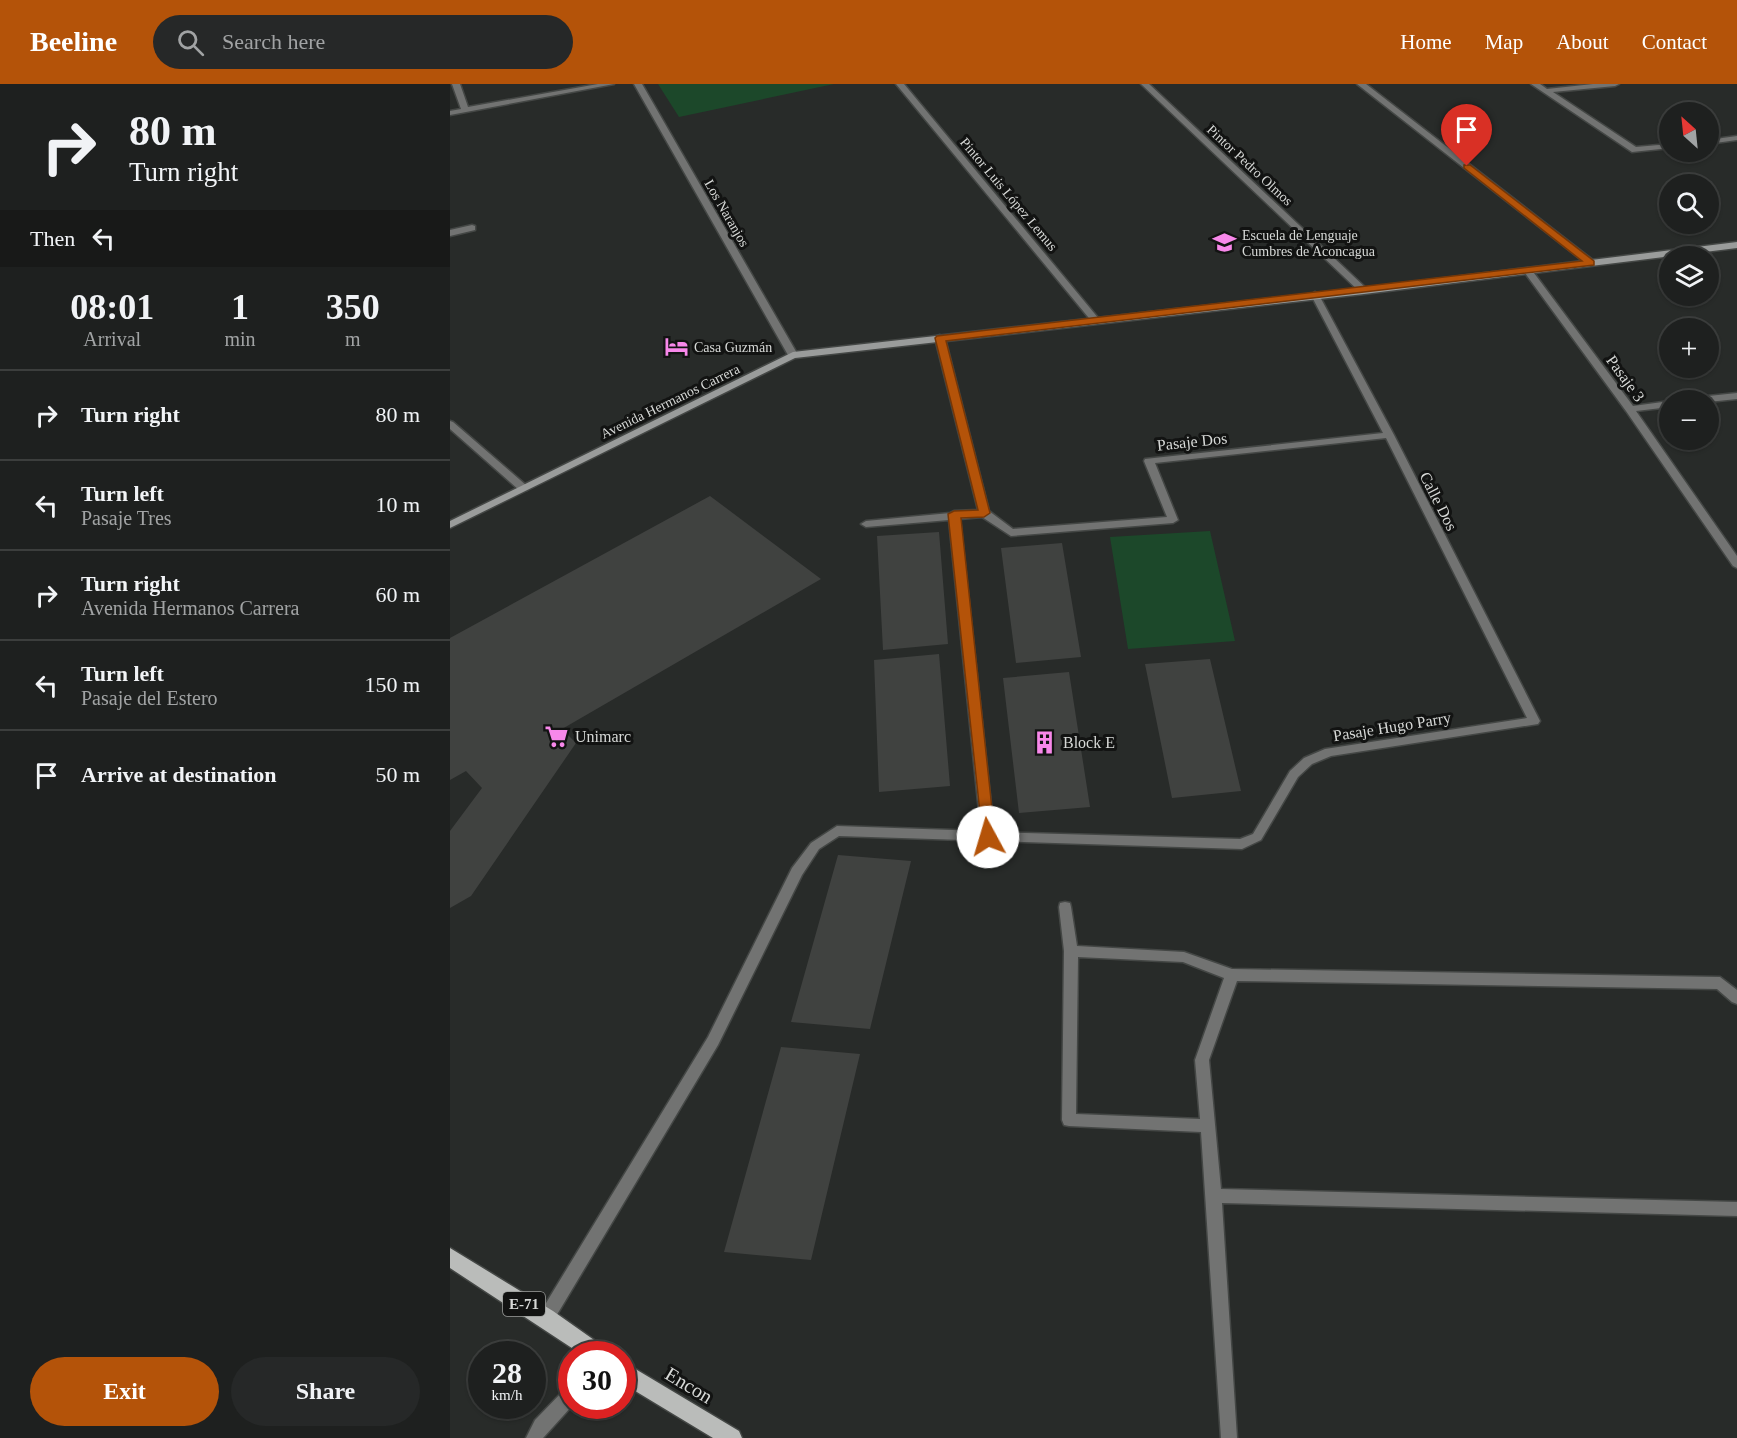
<!DOCTYPE html>
<meta charset="utf-8">
<style>
body{margin:0;font-family:Georgia,serif;background:#262828;color:#f1f3f6;height:100vh;display:flex;flex-direction:column;font-size:22px;white-space:nowrap}
*{box-sizing:border-box;margin:0}
p{font-size:20px;color:#a1a3a4}
.icon{flex:none;width:33px;height:33px;fill:none;stroke:currentColor;stroke-width:2;stroke-linecap:round;stroke-linejoin:round}
.map{position:relative;flex:1;overflow:hidden}
.sheet{display:flex;flex-direction:column;background:#1e201f;width:450px}
.sheet>*{flex:none}
.guide{background:#1e201f;color:#f1f3f6;overflow:hidden}
.needle{width:39px;rotate:333deg}
.fabs{position:absolute;left:1209px;top:18px;display:grid;gap:12px}
.fabs a{display:grid;place-items:center;width:60px;height:60px;border-radius:50%;background:#1e201f;box-shadow:0 2px 4px #0004,0 0 0 2px #3c3e3d;font-size:30px}
.speed{position:absolute;left:18px;top:1257px;display:flex;gap:12px;font-size:30px;font-weight:700;text-align:center}
.speed>*{display:grid;place-content:center;width:78px;height:78px;border-radius:50%;background:#1e201f;box-shadow:0 2px 4px #0004,0 0 0 2px #3c3e3d;line-height:1}
.speed small{font-size:15px;font-weight:400}
.speed .limit{border:9px solid #d22;background:#fff;color:#111}
.pin{position:absolute;display:grid;place-items:center;width:51px;height:51px;color:#fff;margin:-62px -26px;border-radius:50% 50% 50% 0;rotate:-45deg;box-shadow:0 0 6px #0007}
.pin .icon{rotate:45deg}
.me{position:absolute;width:66px;margin:-33px;rotate:354deg;stroke-linejoin:round;filter:drop-shadow(0 0 4px #0008)}
.turn{display:flex;align-items:center;gap:21px;height:126px;padding:0 30px;font-size:27px}
.turn .icon{width:78px;height:78px;stroke-width:2.5}
.turn b{display:block;font-size:42px;line-height:51px}
.then{display:flex;align-items:center;height:57px;padding:0 30px;background:#0003;gap:12px;font-size:22px}
.eta{display:flex;justify-content:space-evenly;align-items:center;height:102px;text-align:center}
.eta b{font-size:36px;font-weight:700;line-height:42px}
.cta{display:flex;gap:12px;margin-top:auto;padding:12px 30px}
.cta a{flex:1;height:69px;border-radius:36px;background:#b45309;color:#fff;font-size:24px;font-weight:700;line-height:69px;text-align:center}
.cta a+a{background:#262828;color:#f1f3f6}
ul{padding:0;list-style:none}
li{display:flex;align-items:center;gap:18px;height:90px;padding:0 30px;border-top:2px solid #3c3e3d}
li div{flex:1}
li b{display:block;font-size:22px}
li em{font-style:normal}
header{display:flex;align-items:center;gap:36px;box-sizing:border-box;height:84px;padding:0 30px;background:#b45309;color:#fff}
header strong{font-size:28px}
nav{display:flex;gap:33px;margin-inline-start:auto;font-size:21px}
.search{width:420px;height:54px;background:#262828;display:flex;align-items:center;gap:15px;box-sizing:border-box;padding:0 21px;border-radius:33px;color:#a1a3a4;font-size:22px}
main{display:flex;flex:1;min-height:0}
.map>svg:first-child{display:block}
.green{fill:#1c482a}
.building{fill:#404240}
.lines{fill:none;stroke-linecap:round;stroke-linejoin:round}
.street-casing{stroke:#444745;stroke-width:3}
.secondary-casing{stroke:#444745;stroke-width:3}
.primary-casing{stroke:#444745;stroke-width:3}
.street{fill:#727372;fill-rule:evenodd}
.secondary{fill:#9a9c9b;fill-rule:evenodd}
.primary{fill:#babcba;fill-rule:evenodd}
.route{fill:#b45309;stroke:#753606;stroke-width:1.5}
.labels{text-anchor:middle;stroke-width:6;stroke-linejoin:round;paint-order:stroke}
.far-street-label{font-size:14px;fill:#d7d9d7;stroke:#121312}
.far-poi-label{font-size:14px;fill:#d7d9d7;stroke:#121312;text-anchor:start}
.shield{fill:#121312;stroke:#9c9e9c;stroke-width:1.5}
.shield-label{font-size:15px;font-weight:bold;fill:#d7d9d7}
.street-label{font-size:16px;fill:#d7d9d7;stroke:#121312}
.poi-label{font-size:16px;fill:#d7d9d7;stroke:#121312;text-anchor:start}
.near-street-label{font-size:20px;fill:#d7d9d7;stroke:#121312}
</style>
<header>
<strong>Beeline</strong>
<div class="search"><svg class="icon" aria-label="search" viewBox="0 0 24 24"><circle cx="10" cy="10" r="6"/><path d="M15 15l6 6"/></svg>Search here</div>
<nav><a>Home</a><a>Map</a><a>About</a><a>Contact</a></nav>
</header>
<main>
<section class="sheet">
<div class="guide">
<div class="turn"><svg class="icon" aria-label="right" viewBox="0 0 24 24"><path d="M7 20v-9h11M14 6l5 5-5 5"/></svg><div><b>80 m</b>Turn right</div></div>
<div class="then">Then<svg class="icon" aria-label="left" viewBox="0 0 24 24"><path d="M17 20v-9H6M10 6l-5 5 5 5"/></svg></div>
</div>
<div class="eta">
<div><b>08:01</b><p>Arrival</p></div>
<div><b>1</b><p>min</p></div>
<div><b>350</b><p>m</p></div>
</div>
<ul>
<li><svg class="icon" aria-label="right" viewBox="0 0 24 24"><path d="M7 20v-9h11M14 6l5 5-5 5"/></svg><div><b>Turn right</b></div><em>80 m</em></li>
<li><svg class="icon" aria-label="left" viewBox="0 0 24 24"><path d="M17 20v-9H6M10 6l-5 5 5 5"/></svg><div><b>Turn left</b><p>Pasaje Tres</p></div><em>10 m</em></li>
<li><svg class="icon" aria-label="right" viewBox="0 0 24 24"><path d="M7 20v-9h11M14 6l5 5-5 5"/></svg><div><b>Turn right</b><p>Avenida Hermanos Carrera</p></div><em>60 m</em></li>
<li><svg class="icon" aria-label="left" viewBox="0 0 24 24"><path d="M17 20v-9H6M10 6l-5 5 5 5"/></svg><div><b>Turn left</b><p>Pasaje del Estero</p></div><em>150 m</em></li>
<li><svg class="icon" aria-label="arrive" viewBox="0 0 24 24"><path d="M6 21V4h12l-3 4 3 4H6"/></svg><div><b>Arrive at destination</b></div><em>50 m</em></li>
</ul>
<div class="cta"><a>Exit</a><a>Share</a></div>
</section>
<div class="map">
<svg width="1287" height="1354" viewBox="0 0 1287 1354">
<rect width="100%" height="100%" fill="#282b29"/>
<path class="green" d="M 208,0 L 384,0 L 229,33 Z
M 760,447 L 785,557 L 678,565 L 660,453 Z"/>
<path class="building" d="M 260,412 L 371,495 L 112,645 L 126,659 L 21,812 L 0,824 L 0,747 L 32,704 L 16,687 L 0,696 L 0,554 Z
M 489,448 L 498,560 L 433,566 L 427,452 Z
M 612,459 L 631,573 L 566,579 L 551,464 Z
M 489,570 L 500,702 L 429,708 L 424,576 Z
M 760,575 L 791,707 L 722,714 L 695,580 Z
M 619,588 L 640,723 L 569,729 L 553,594 Z
M 388,771 L 461,777 L 420,945 L 341,938 Z
M 331,963 L 410,970 L 361,1176 L 274,1168 Z"/>
<g class="lines">
<defs>
<path id="street" d="M 2,0 L 10,0 L 18,23 L 148,0 L 164,0 L 0,31 L 0,27 L 11,25 Z
M 184,0 L 192,0 L 348,271 L 346,273 L 340,273 L 338,271 Z
M 446,0 L 454,0 L 649,235 L 649,239 L 643,239 Z
M 691,0 L 699,0 L 917,205 L 917,209 L 911,209 Z
M 907,0 L 916,0 L 1144,177 L 1144,181 L 1138,181 Z
M 1081,0 L 1090,0 L 1097,5 L 1143,0 L 1169,0 L 1165,2 L 1103,8 L 1186,63 L 1220,60 L 1220,64 L 1182,68 Z
M 1287,52 L 1287,56 L 1258,60 L 1258,56 Z
M 22,141 L 25,142 L 25,146 L 0,152 L 0,146 Z
M 1078,184 L 1081,185 L 1183,322 L 1220,317 L 1220,323 L 1186,327 L 1287,472 L 1287,484 L 1283,482 L 1176,327 L 1075,189 L 1075,185 Z
M 865,208 L 869,211 L 944,351 L 1090,637 L 1088,640 L 881,672 L 862,680 L 848,693 L 811,756 L 792,765 L 389,752 L 369,765 L 352,791 L 268,961 L 102,1239 L 96,1242 L 90,1239 L 88,1234 L 90,1229 L 258,953 L 342,784 L 361,759 L 387,742 L 531,747 L 499,436 L 416,443 L 411,440 L 416,437 L 500,429 L 504,427 L 528,426 L 485,254 L 487,252 L 490,251 L 495,254 L 539,427 L 563,445 L 717,433 L 694,377 L 695,375 L 933,349 L 861,211 ZM 936,354 L 1077,634 L 875,665 L 854,674 L 840,687 L 803,750 L 790,755 L 544,748 L 510,435 L 532,433 L 561,452 L 723,439 L 728,436 L 705,379 Z
M 1287,309 L 1287,315 L 1258,318 L 1244,316 L 1249,313 Z
M 0,337 L 3,338 L 77,402 L 77,406 L 69,406 L 0,345 Z
M 615,818 L 620,819 L 621,823 L 627,862 L 734,868 L 782,885 L 1270,893 L 1287,906 L 1287,920 L 1282,918 L 1267,905 L 787,897 L 759,976 L 771,1105 L 1287,1118 L 1287,1132 L 772,1119 L 787,1354 L 771,1354 L 751,1048 L 619,1042 L 614,1041 L 612,1036 L 614,867 L 609,823 L 610,819 ZM 628,873 L 733,878 L 774,894 L 745,976 L 750,1035 L 626,1030 Z
M 122,1302 L 122,1322 L 93,1354 L 76,1354 L 85,1336 L 116,1304 Z"/>
<path id="secondary" d="M 1287,158 L 1287,164 L 914,210 L 345,274 L 0,444 L 0,437 L 343,268 L 914,204 Z"/>
<path id="primary" d="M 0,1164 L 103,1227 L 154,1263 L 157,1270 L 131,1270 L 0,1184 Z
M 172,1277 L 289,1347 L 292,1354 L 263,1354 L 172,1299 Z"/>
</defs>
<use href="#street" class="street-casing"/>
<use href="#secondary" class="secondary-casing"/>
<use href="#primary" class="primary-casing"/>
<use href="#street" class="street"/>
<use href="#secondary" class="secondary"/>
<use href="#primary" class="primary"/>
</g>
<path class="route" d="M 1014,81 L 1020,81 L 1144,177 L 1144,181 L 496,257 L 540,429 L 534,433 L 511,434 L 545,753 L 543,757 L 533,757 L 498,430 L 504,427 L 528,426 L 485,254 L 487,252 L 1132,177 L 1014,84 Z"/>
<defs>
<symbol id="school-bare" viewBox="-9 -9 18 18"><path d="M0-5L7-2L0 1L-7-2ZM-4 1L0 2.5L4 1V4Q0 6-4 4Z" fill="#f888ea" stroke="#121312" stroke-width="2.5" paint-order="stroke"/></symbol>
<symbol id="hotel-bare" viewBox="-9 -9 18 18"><path d="M-6-4.5h1.5V1H6V5H4.5V3h-9V5H-6ZM-4 0a1.8 1.8 0 1 1 3.6 0ZM.5 0V-2.5h3Q6-2.5 6 0Z" fill="#f888ea" stroke="#121312" stroke-width="2.5" paint-order="stroke"/></symbol>
<symbol id="supermarket-bare" viewBox="-9 -9 18 18"><path d="M-6-5.5h2.5l.6 2H6L4.5 2H-2.5L-4.4-4H-6ZM-1.5 3.2a1.3 1.3 0 1 0 .1 0ZM3 3.2a1.3 1.3 0 1 0 .1 0Z" fill="#f888ea" stroke="#121312" stroke-width="2.5" paint-order="stroke"/></symbol>
<symbol id="building-bare" viewBox="-9 -9 18 18"><path d="M-4-6H4V6H1V3H-1V6H-4ZM-2.5-4.3h1.7v1.8h-1.7ZM.8-4.3h1.7v1.8H.8ZM-2.5-1h1.7V.8h-1.7ZM.8-1h1.7V.8H.8Z" fill="#f888ea" stroke="#121312" stroke-width="2.5" paint-order="stroke"/></symbol>
</defs>
<g fill-rule="evenodd">
<use href="#school-bare" x="758" y="142" width="33" height="33"/>
<use href="#hotel-bare" x="210" y="246" width="33" height="33"/>
<use href="#supermarket-bare" x="90" y="636" width="33" height="33"/>
<use href="#building-bare" x="578" y="642" width="33" height="33"/>
</g>
<g class="labels">
<g class="far-street-label">
<text transform="translate(800 81) rotate(43)" y="5">Pintor Pedro Olmos</text>
<text transform="translate(559 110) rotate(50)" y="5">Pintor Luis López Lemus</text>
<text transform="translate(277 129) rotate(60)" y="5">Los Naranjos</text>
<text transform="translate(220 317) rotate(-26)" y="5">Avenida Hermanos Carrera</text>
</g>
<g class="far-poi-label">
<text x="792" y="156">Escuela de Lenguaje<tspan x="792" dy="16">Cumbres de Aconcagua</tspan></text>
<text x="244" y="268">Casa Guzmán</text>
</g>
<rect class="shield" x="53" y="1208" width="42" height="24" rx="4.5"/>
<g class="shield-label">
<text x="74" y="1225">E-71</text>
</g>
<g class="street-label">
<text transform="translate(1176 294) rotate(54)" y="6">Pasaje 3</text>
<text transform="translate(742 357) rotate(-6)" y="6">Pasaje Dos</text>
<text transform="translate(989 417) rotate(63)" y="6">Calle Dos</text>
<text transform="translate(942 642) rotate(-9)" y="6">Pasaje Hugo Parry</text>
</g>
<g class="poi-label">
<text x="125" y="658">Unimarc</text>
<text x="613" y="664">Block E</text>
</g>
<g class="near-street-label">
<text transform="translate(239 1301) rotate(31)" y="7">Encon</text>
</g>
</g>
</svg>
<div class="fabs">
<a><svg class="needle" viewBox="-14 -14 28 28"><path d="M0-13l5 13h-10z" fill="#e53935"/><path d="M0 13l5-13h-10z" fill="#a1a3a4"/></svg></a>
<a><svg class="icon" aria-label="search" viewBox="0 0 24 24"><circle cx="10" cy="10" r="6"/><path d="M15 15l6 6"/></svg></a>
<a><svg class="icon" aria-label="layers" viewBox="0 0 24 24"><path d="M12 4l9 5-9 5-9-5zM3 14l9 5 9-5"/></svg></a>
<a>+</a>
<a>−</a>
</div>
<div class="speed"><div>28<small>km/h</small></div><div class="limit">30</div></div>
<div class="pin" style="left:1017px;top:82px;background:#d93025"><svg class="icon" aria-label="arrive" viewBox="0 0 24 24"><path d="M6 21V4h12l-3 4 3 4H6"/></svg></div>
<svg class="me" style="left:538px;top:753px" viewBox="-20 -20 40 40"><circle r="19" fill="#fff"/><path d="M0-13L10 11 0 6-10 11z" fill="#b45309"/></svg>
</div>
</main>
